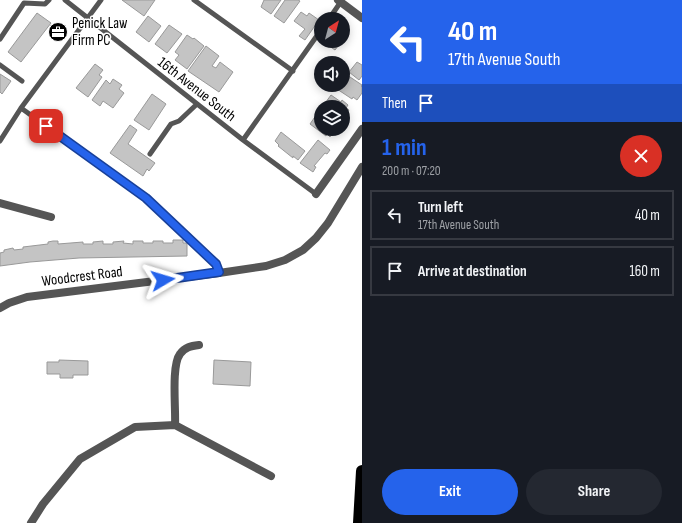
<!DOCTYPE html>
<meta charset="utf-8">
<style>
body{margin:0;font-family:"Sofia Sans Condensed",sans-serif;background:#242831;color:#f1f3f6;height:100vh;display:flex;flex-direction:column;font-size:15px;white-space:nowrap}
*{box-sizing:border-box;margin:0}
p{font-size:13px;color:#9ea1a6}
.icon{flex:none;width:22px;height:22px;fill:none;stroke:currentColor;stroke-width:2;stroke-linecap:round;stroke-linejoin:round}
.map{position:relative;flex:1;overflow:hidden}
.sheet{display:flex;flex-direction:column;background:#171b24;width:320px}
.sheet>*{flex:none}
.guide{background:#2563eb;color:#fff;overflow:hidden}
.needle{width:26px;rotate:36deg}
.tools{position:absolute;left:314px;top:12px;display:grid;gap:8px}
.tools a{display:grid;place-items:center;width:36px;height:36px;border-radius:50%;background:#171b24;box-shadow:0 2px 10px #0003;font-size:20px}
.pin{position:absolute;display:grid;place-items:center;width:34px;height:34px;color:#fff;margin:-17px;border-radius:8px;box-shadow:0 2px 6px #0006}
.me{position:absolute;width:44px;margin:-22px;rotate:83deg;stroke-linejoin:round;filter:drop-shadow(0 0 3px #0008)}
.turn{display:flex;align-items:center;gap:14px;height:84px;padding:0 20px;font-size:18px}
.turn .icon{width:52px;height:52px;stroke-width:2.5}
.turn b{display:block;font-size:28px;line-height:34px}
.then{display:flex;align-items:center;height:38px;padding:0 20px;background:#0003;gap:8px;font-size:15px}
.round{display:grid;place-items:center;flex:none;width:42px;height:42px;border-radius:21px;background:#242831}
.overview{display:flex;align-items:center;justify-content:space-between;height:68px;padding:0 20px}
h1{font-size:24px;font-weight:700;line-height:30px;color:#2563eb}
.button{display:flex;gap:8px;margin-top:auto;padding:8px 20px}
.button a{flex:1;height:46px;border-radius:24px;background:#2563eb;color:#fff;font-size:16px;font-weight:700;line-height:46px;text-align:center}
.button a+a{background:#242831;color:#f1f3f6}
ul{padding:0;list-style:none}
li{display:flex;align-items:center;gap:12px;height:50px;margin:0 8px 6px;padding:0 12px;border:2px solid #363941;border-radius:0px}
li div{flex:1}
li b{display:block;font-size:15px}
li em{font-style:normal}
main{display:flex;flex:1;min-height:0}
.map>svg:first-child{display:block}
.building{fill:#c4c4c4;stroke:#999}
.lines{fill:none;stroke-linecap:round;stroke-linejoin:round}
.lane{stroke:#555;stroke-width:5}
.street{stroke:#555;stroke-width:8}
.highway{stroke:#000;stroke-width:12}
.route-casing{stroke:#184099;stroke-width:10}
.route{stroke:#2563eb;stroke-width:7}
.labels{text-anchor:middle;stroke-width:3;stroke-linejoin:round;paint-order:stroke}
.poi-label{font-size:15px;fill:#000;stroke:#fff;text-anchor:start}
.street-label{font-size:15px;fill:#000;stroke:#fff}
</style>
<main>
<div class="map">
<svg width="362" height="523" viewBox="0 0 362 523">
<rect width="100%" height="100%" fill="#fff"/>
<path class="building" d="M 122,0 L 155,0 L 144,16 Z
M 264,0 L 281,0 L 271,14 L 261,7 Z
M 285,0 L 298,0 L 300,1 L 284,23 L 274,16 Z
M 301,12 L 307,16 L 309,13 L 319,20 L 305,40 L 299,36 L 305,29 L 294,21 Z
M 37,13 L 51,23 L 21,62 L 8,52 Z
M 148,16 L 161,26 L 149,42 L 136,32 Z
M 169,25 L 182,34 L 167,53 L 155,44 Z
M 187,35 L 193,39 L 194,38 L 204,46 L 187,69 L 175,60 L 179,55 L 175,52 Z
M 322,41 L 342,41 L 335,50 Z
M 206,46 L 219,56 L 212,66 L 216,68 L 220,62 L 233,72 L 219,92 L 188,71 Z
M 357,62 L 362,65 L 362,76 L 359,80 L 349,72 Z
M 95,64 L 103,70 L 99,75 L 102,77 L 88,97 L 76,88 Z
M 344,73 L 362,85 L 361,86 L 362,87 L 362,93 L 357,100 L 353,97 L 352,99 L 334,87 L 336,85 L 343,85 L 343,75 Z
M 0,74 L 11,81 L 2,94 L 0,92 Z
M 113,79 L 122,85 L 119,89 L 124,93 L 113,108 L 103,101 L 100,106 L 92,100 L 106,80 L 110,84 Z
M 152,94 L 166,104 L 149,130 L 134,120 Z
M 331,95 L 341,102 L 342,100 L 348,105 L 346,108 L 349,110 L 345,116 L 343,115 L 343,107 L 323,106 Z
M 319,111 L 321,112 L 321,129 L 335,129 L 330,137 L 327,134 L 326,136 L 310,124 Z
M 130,125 L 137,130 L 128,144 L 155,163 L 149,171 L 147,169 L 143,176 L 110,153 Z
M 281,132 L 305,151 L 298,160 L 293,156 L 293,158 L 278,146 L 279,145 L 275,141 Z
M 318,140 L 330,150 L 327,154 L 325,153 L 314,166 L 316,167 L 313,172 L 300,163 Z
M 173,240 L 183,240 L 183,243 L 187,243 L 187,256 L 79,258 L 30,262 L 0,266 L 0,253 L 4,252 L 4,250 L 13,248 L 14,250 L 23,249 L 23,247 L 48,244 L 48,242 L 53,241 L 58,241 L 58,244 L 83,242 L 83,244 L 93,244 L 93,242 L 103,241 L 103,244 L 113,244 L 113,242 L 124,241 L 123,243 L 133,244 L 133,241 L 143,241 L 143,243 L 153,243 L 153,241 L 163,241 L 163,243 L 173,243 Z
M 59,360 L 88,361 L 88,375 L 73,375 L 73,378 L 60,378 L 60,374 L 47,374 L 47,362 L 59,362 Z
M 214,360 L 251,362 L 250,386 L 213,384 Z"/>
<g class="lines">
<path class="lane" d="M 65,0 L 243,140 L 316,194
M 194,0 L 293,71
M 329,19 L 342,0
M 0,39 L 24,3 L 45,4 L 49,0
M 0,65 L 22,81
M 21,108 L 146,198 L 216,264 L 219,273
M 243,140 L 321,30
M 0,141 L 21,108 L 101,0
M 150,154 L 171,124 L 179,121 L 197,104"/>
<path class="street" d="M 338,0 L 362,18
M 316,194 L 362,129
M 0,203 L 51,217
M 0,308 L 9,303 L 27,297 L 219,273 L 266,266 L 285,260 L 303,250 L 316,238 L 328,223 L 362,167
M 175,425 C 176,409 171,366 180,354 C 185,347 191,346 199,345
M 31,523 L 43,504 L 80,459 L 135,427 L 175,425 L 271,476"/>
<path class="highway" d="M 359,523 L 362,471"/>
</g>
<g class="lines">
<defs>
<path id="route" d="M 46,126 L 146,198 L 216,264 L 219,272 L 163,280"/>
</defs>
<use href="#route" class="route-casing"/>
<use href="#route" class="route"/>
</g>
<defs>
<symbol id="office-disc" viewBox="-11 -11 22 22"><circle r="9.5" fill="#000" stroke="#fff"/><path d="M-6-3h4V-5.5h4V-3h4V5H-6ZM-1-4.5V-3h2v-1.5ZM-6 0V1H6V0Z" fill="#fff"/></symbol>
</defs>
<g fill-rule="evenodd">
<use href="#office-disc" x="47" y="21" width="22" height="22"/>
</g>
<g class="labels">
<g class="poi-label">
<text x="72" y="28">Penick Law<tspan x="72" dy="17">Firm PC</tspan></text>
</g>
<g class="street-label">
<text transform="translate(197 89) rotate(38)" y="5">16th Avenue South</text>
<text transform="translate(82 276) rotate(-7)" y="5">Woodcrest Road</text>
</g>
</g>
</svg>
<div class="tools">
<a><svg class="needle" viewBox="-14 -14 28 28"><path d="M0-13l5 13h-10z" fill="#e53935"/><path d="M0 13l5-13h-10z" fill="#9ea1a6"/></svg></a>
<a><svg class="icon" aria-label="sound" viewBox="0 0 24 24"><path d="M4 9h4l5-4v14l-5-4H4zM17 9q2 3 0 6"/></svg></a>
<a><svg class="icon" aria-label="layers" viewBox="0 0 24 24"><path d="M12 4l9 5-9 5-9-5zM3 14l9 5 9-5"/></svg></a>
</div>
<div class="pin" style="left:46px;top:126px;background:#d93025"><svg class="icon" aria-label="arrive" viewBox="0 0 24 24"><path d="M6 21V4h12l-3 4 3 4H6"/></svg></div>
<svg class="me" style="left:163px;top:280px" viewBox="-20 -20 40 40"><path d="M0-17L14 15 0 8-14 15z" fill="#2563eb" stroke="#fff" stroke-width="4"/></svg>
</div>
<section class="sheet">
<div class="guide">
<div class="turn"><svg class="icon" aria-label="left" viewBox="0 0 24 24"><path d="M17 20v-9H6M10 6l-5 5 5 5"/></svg><div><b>40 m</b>17th Avenue South</div></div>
<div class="then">Then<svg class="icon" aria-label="arrive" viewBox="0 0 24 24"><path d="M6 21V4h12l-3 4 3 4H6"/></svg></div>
</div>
<div class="overview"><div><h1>1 min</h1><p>200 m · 07:20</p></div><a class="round" style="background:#d93025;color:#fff"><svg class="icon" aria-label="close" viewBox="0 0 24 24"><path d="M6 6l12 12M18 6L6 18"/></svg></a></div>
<ul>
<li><svg class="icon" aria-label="left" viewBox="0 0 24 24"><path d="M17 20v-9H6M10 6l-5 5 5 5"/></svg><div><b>Turn left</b><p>17th Avenue South</p></div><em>40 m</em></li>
<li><svg class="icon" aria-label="arrive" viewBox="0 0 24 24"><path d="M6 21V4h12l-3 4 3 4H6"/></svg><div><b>Arrive at destination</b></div><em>160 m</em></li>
</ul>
<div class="button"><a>Exit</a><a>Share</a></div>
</section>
</main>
